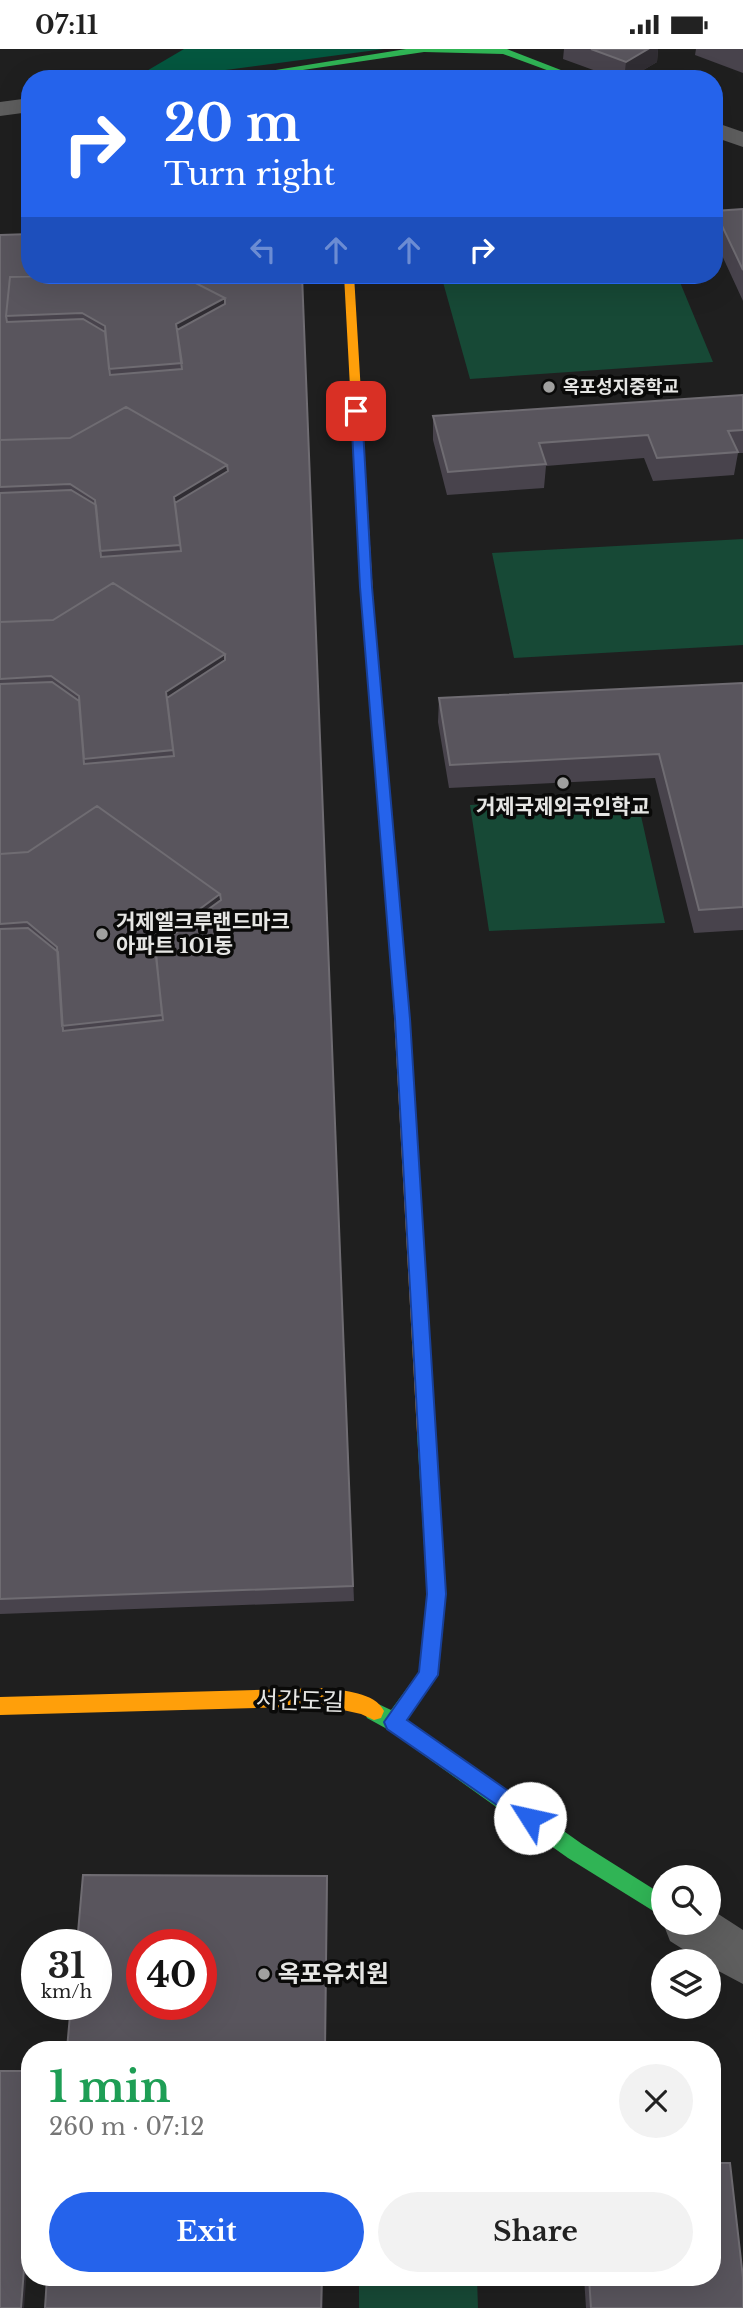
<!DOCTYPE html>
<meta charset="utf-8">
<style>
body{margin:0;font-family:"Libre Baskerville","Noto Sans KR",serif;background:#f2f2f2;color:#222;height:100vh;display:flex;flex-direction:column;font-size:26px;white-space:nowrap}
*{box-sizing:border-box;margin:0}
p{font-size:23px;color:#767676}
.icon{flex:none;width:38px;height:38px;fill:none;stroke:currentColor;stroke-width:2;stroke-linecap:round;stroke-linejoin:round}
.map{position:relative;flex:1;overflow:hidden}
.drawer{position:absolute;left:21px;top:1992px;width:700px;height:245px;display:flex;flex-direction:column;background:#fff;border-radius:28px;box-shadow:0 7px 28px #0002}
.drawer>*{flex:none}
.top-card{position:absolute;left:21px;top:21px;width:702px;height:214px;border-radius:28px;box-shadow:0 7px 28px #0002;background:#2563eb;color:#fff;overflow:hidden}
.buttons{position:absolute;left:651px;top:1816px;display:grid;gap:14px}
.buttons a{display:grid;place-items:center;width:70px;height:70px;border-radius:50%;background:#fff;box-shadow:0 7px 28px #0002;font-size:35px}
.speed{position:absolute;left:21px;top:1880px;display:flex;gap:14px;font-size:35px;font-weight:700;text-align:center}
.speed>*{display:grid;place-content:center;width:91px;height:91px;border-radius:50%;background:#fff;box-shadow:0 7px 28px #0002;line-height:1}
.speed small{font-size:18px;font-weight:400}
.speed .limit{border:10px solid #d22;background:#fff;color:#111}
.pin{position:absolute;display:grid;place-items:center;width:60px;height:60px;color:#fff;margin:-30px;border-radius:14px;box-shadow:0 4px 10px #0006}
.me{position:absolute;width:77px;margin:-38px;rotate:305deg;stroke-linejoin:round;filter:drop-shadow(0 0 5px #0008)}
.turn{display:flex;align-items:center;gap:24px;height:147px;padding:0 28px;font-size:32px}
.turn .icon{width:91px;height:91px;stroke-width:2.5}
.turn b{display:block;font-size:49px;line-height:60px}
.lanes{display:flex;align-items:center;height:66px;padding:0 28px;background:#0003;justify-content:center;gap:35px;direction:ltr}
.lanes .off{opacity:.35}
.round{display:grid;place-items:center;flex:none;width:74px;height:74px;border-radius:37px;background:#f2f2f2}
.summary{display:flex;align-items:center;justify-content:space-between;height:119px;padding:0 28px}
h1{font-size:42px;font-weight:800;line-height:52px;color:#1e9e55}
.cta{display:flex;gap:14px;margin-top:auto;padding:14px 28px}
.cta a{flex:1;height:80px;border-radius:42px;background:#2563eb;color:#fff;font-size:28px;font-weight:800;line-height:80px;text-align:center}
.cta a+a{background:#f2f2f2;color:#222}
.status{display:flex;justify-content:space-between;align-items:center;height:49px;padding:0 35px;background:#fff;direction:ltr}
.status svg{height:19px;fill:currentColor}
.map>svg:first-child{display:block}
.green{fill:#174936}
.forest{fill:#04573f}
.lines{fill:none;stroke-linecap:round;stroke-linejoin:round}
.street{fill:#5e5e5e;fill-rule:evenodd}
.fast{fill:#30b455;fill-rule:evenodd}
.slow{fill:#ff9f0a;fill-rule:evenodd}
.wall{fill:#48434c}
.shaded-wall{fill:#302d33}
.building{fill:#59555d;stroke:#6f6c72;stroke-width:2;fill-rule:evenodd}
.route{fill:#2563eb;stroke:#184099;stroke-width:2}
.poi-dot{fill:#a0a09f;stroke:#0a0a09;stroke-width:2.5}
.labels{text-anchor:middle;stroke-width:7;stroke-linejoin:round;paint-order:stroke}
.far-poi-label{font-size:18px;font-weight:bold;fill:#e6e6e4;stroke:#0a0a09;text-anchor:start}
.poi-label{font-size:21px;font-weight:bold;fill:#e6e6e4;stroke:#0a0a09}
.near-street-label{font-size:24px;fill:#e6e6e4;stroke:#0a0a09}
.near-poi-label{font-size:24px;font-weight:bold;fill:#e6e6e4;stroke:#0a0a09;text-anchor:start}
</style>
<div class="status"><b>07:11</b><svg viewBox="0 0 49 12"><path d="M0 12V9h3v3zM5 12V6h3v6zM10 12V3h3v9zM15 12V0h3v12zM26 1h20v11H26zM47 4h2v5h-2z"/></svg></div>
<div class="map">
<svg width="743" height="2259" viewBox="0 0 743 2259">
<rect width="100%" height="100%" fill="#1f1f1f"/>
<path class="green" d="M 441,226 L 677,226 L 713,313 L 470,330 Z
M 743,490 L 743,596 L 514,609 L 492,504 Z
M 637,749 L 665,874 L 489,882 L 470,756 Z
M 359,2228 L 477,2228 L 478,2259 L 359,2259 Z"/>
<path class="forest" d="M 184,0 L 384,0 L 157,30 L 133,30 Z"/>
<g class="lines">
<path class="street" d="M 30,49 L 30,63 L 0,67 L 0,53 Z
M 714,73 L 743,83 L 743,98 L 714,88 Z
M 709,1859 L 743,1881 L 743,1935 L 709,1917 L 709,1913 L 703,1913 L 670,1892 L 663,1874 L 709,1874 Z"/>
<path class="fast" d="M 406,0 L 507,0 L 584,30 L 571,30 L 503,5 L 424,3 L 243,30 L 219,30 Z
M 368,559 L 374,563 L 406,930 L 399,935 L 392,930 L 362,563 Z
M 426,1376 L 432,1379 L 435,1384 L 445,1545 L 437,1626 L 407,1671 L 582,1795 L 663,1846 L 663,1868 L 568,1809 L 387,1680 L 367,1669 L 364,1662 L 367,1655 L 374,1653 L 391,1661 L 419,1623 L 427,1545 L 417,1384 L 420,1379 Z"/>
<path class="slow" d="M 344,226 L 354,226 L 374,563 L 368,567 L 362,563 Z
M 399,925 L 406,930 L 435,1384 L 432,1389 L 426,1392 L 420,1389 L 417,1384 L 392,930 Z
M 325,1639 C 343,1642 375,1643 384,1662 L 381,1669 L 374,1671 L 361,1665 L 325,1657 L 0,1666 L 0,1648 Z"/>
</g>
<path class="wall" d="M 564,0 L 658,0 L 657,13 L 628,30 L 618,30 L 563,10 Z
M 696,0 L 743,0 L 743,24 L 695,6 Z
M 743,160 L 743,252 L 714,189 L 714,171 L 715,162 Z
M 0,186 L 302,226 L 354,1552 L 0,1565 Z
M 743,346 L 743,404 L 738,404 L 734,426 L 653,432 L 644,409 L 546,417 L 544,439 L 447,446 L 433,391 L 433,367 Z
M 743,634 L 743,881 L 694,884 L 655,729 L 449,739 L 438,673 L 439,649 Z
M 584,2228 L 712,2228 L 743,2259 L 586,2259 Z"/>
<path class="shaded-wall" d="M 648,0 L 658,0 L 657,13 L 628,30 L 624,30 L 626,13 Z
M 225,249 L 226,275 L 179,300 L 176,275 Z
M 227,416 L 229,443 L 177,474 L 174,448 Z
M 225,605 L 227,631 L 169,670 L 166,643 Z
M 220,845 L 223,871 L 162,966 L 155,893 Z
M 327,1827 L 328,1840 L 326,2000 L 325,2000 Z
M 30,2141 L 30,2181 L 24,2259 L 21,2259 Z
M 322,2228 L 323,2228 L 323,2259 L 321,2259 Z"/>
<path class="building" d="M 591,0 L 648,0 L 626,13 Z
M 743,160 L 743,221 L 715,162 Z
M 30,185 L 30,226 L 82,226 L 10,228 L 6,267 L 7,273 L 83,270 L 105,283 L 110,326 L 182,320 L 177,281 L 225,255 L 225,249 L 180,226 L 302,226 L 353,1537 L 0,1550 L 0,880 L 28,879 L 58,903 L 63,982 L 163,971 L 155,899 L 221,851 L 220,845 L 97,757 L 28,803 L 0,805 L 0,635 L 52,633 L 79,652 L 84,715 L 174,707 L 167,649 L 225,611 L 225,605 L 113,534 L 53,571 L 0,573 L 0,444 L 71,441 L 96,456 L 101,508 L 181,502 L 175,454 L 228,422 L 227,416 L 126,358 L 70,389 L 0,391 L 0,186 Z
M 82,226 L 180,226 L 225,249 L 176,275 L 182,314 L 109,320 L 105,277 L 82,264 L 6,267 L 10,228 Z
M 743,346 L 743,381 L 728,382 L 738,403 L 657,409 L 648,386 L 539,394 L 546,415 L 448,423 L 433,367 Z
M 126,358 L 227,416 L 174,448 L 180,496 L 100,502 L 95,451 L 70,435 L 0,438 L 0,391 L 70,389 Z
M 113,534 L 225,605 L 166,643 L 173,701 L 84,710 L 79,647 L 51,627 L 0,630 L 0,573 L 53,571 Z
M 743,634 L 743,858 L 699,861 L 659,705 L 450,716 L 439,649 Z
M 97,757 L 220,845 L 155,893 L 162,966 L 62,977 L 57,898 L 27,873 L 0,875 L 0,805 L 28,803 Z
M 83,1826 L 327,1827 L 325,2000 L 67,2000 L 71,1955 L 96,1955 L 96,1895 L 77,1895 ZM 142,1895 L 201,1895 L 201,1955 L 142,1955 Z
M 0,2022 L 30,2022 L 30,2141 L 21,2259 L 0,2259 Z
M 712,2114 L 730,2114 L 743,2229 L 743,2259 L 591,2259 L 589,2228 L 712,2228 Z
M 47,2228 L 322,2228 L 321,2259 L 45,2259 Z"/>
<path class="route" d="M 356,359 L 362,362 L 372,538 L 410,970 L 446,1545 L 438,1626 L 407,1671 L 537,1762 L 540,1769 L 537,1776 L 530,1779 L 387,1680 L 384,1673 L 419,1623 L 427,1545 L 395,970 L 360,538 L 351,362 Z"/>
<g class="poi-dot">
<circle cx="549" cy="338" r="7"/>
<circle cx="563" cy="734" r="7"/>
<circle cx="102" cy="885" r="7"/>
<circle cx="264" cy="1925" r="7"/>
</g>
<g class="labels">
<g class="far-poi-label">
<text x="563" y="344">옥포성지중학교</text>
</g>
<g class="poi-label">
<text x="563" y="765">거제국제외국인학교</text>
<text x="116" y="880" text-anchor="start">거제엘크루랜드마크<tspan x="116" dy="24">아파트 101동</tspan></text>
</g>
<g class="near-street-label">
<text transform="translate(300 1652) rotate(2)" y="8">서간도길</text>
</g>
<g class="near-poi-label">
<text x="278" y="1933">옥포유치원</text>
</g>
</g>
</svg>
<div class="buttons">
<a><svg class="icon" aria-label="search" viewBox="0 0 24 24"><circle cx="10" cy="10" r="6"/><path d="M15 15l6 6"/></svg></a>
<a><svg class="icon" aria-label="layers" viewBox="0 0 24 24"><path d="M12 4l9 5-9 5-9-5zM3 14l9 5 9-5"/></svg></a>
</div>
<div class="speed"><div>31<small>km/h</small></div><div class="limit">40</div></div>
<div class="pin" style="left:356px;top:362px;background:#d93025"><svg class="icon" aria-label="arrive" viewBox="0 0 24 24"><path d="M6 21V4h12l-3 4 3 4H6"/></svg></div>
<svg class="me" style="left:530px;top:1769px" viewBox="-20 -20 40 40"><circle r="19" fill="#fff"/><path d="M0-13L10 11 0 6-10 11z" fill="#2563eb"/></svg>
<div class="top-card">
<div class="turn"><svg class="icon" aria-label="right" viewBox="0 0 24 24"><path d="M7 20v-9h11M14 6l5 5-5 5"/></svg><div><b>20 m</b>Turn right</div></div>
<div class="lanes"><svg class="icon off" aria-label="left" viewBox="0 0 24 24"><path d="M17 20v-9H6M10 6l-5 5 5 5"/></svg><svg class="icon off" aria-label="ahead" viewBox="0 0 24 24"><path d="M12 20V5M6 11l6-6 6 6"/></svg><svg class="icon off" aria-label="ahead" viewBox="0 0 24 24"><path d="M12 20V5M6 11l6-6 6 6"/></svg><svg class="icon" aria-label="right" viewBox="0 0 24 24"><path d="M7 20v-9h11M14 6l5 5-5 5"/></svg></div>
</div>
<section class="drawer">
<div class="summary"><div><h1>1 min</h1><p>260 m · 07:12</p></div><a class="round"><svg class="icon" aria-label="close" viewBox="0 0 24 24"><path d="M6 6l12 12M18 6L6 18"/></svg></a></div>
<div class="cta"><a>Exit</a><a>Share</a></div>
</section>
</div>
